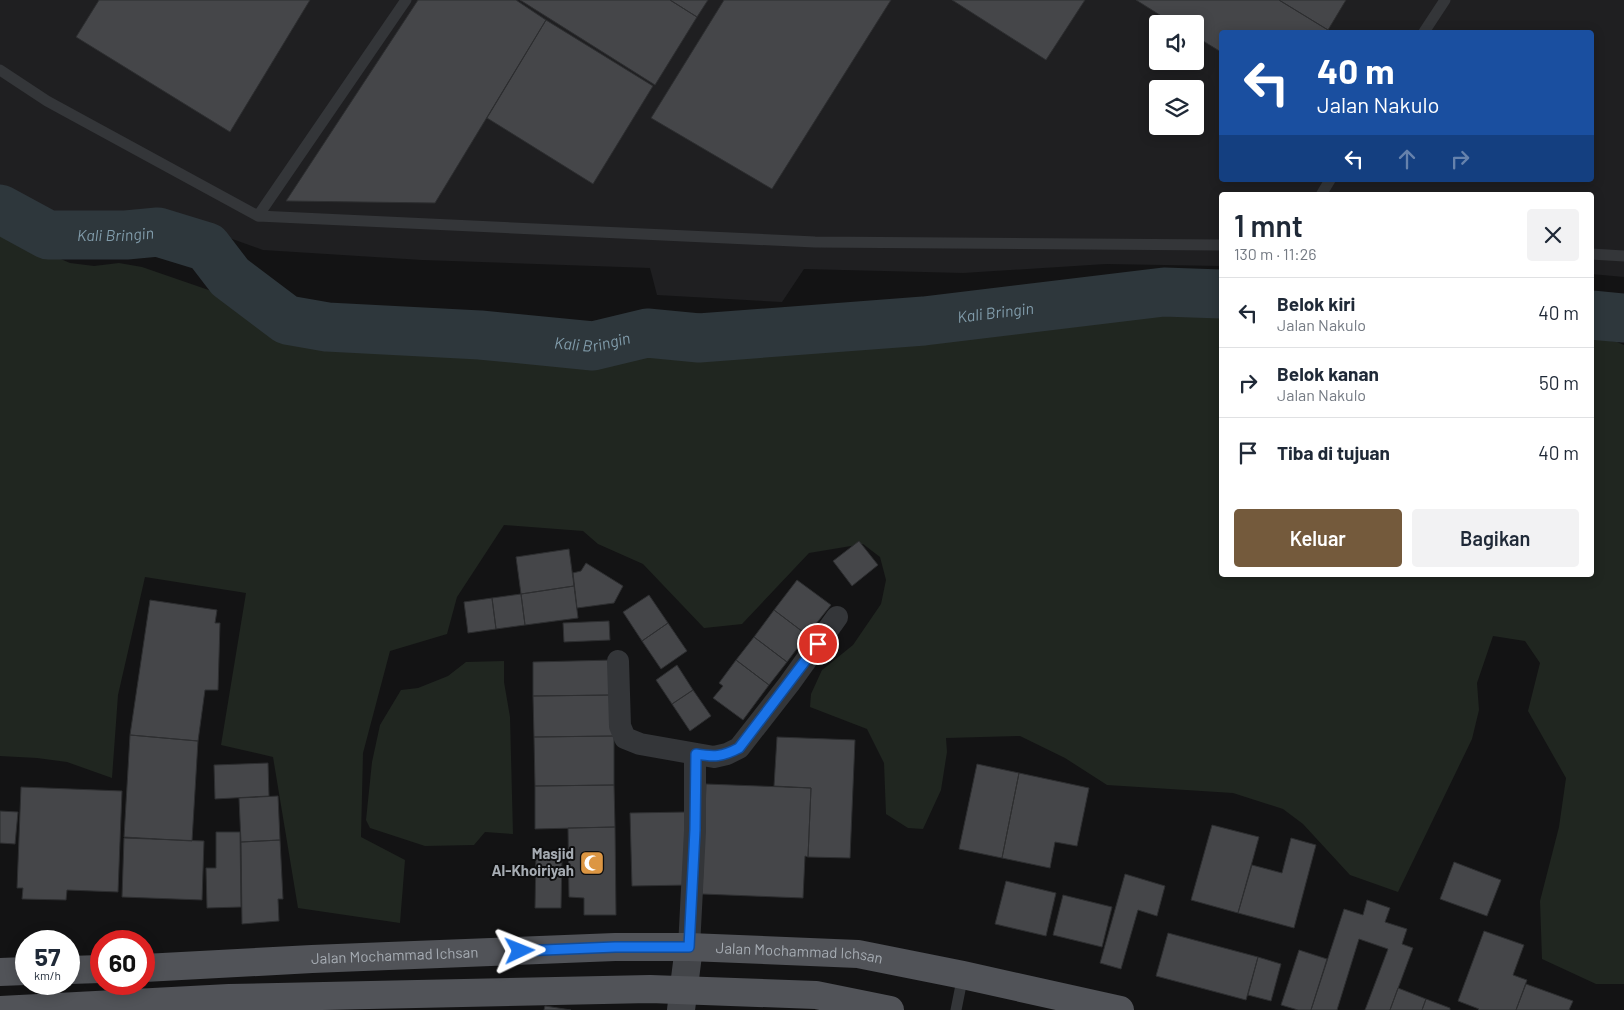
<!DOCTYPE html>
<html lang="id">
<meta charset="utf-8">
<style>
body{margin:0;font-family:Barlow,sans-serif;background:#f2f2f3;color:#1f2937;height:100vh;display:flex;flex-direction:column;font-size:19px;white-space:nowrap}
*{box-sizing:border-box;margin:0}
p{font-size:16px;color:#747a83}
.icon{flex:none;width:28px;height:28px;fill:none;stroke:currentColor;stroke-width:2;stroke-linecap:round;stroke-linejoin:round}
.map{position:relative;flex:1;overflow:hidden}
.details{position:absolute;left:1219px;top:192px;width:375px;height:385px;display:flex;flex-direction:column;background:#fff;border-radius:5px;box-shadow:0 2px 12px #0003}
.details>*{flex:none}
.banner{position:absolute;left:1219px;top:30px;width:375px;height:152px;border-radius:5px;box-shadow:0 2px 12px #0003;background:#1a4fa0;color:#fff;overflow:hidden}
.buttons{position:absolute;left:1149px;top:15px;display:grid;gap:10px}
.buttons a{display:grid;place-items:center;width:55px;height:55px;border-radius:5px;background:#fff;box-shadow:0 2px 12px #0003;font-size:25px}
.speed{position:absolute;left:15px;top:930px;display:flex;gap:10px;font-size:25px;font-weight:700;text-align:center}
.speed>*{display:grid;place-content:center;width:65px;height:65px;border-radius:50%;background:#fff;box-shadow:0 2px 12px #0003;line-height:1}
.speed small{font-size:12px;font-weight:400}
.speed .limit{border:8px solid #d22;background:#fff;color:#111}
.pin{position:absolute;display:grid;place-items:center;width:42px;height:42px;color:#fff;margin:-21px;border:2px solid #fff;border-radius:50%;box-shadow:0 1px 5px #0007}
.me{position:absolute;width:55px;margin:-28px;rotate:88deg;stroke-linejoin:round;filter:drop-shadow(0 0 4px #0008)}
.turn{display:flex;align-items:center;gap:18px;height:105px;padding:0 15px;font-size:22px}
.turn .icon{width:65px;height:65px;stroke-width:2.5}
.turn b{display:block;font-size:35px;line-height:42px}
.lanes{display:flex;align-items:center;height:48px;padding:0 15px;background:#0003;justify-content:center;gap:25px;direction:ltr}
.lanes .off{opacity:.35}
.round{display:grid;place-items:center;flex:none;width:52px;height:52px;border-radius:5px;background:#f2f2f3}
.overview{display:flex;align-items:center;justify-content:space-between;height:85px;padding:0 15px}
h1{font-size:30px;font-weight:600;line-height:38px}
.primary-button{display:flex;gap:10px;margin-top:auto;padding:10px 15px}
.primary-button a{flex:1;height:58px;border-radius:5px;background:#745a3c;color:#fff;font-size:20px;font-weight:600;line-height:58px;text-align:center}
.primary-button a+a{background:#f2f2f3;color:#1f2937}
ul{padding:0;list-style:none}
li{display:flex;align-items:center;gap:15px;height:70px;padding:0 15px;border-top:1px solid #e0e1e3}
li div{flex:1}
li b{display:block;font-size:19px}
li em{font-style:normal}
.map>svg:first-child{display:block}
.built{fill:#1f1f21;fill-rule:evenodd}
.green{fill:#202620}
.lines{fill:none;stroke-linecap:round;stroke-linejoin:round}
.river{stroke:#2e373c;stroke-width:49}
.building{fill:#454649;stroke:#2d2e30}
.lane{stroke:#343639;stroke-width:11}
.street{stroke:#343639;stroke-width:22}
.secondary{stroke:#434549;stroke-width:28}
.primary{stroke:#515358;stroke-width:28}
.route-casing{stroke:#114b97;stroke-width:12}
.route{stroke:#1a73e8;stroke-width:9}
.labels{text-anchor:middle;stroke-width:4;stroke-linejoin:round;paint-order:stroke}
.poi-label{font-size:15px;font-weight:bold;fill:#a6acb3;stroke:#0e0e0f;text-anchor:end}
.street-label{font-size:15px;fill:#a6acb3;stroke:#0e0e0f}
.water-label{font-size:16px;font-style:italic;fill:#819cab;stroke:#0e0e0f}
</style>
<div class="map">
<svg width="1624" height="1010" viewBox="0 0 1624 1010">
<rect width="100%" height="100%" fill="#131314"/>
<path class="built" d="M 0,0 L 1624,0 L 1624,277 L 1591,274 L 1591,195 L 1221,195 L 1221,266 L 1106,264 L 963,273 L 804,269 L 782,302 L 657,295 L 650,268 L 422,260 L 263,250 L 185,222 L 116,216 L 36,220 L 0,200 ZM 1158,24 L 1195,24 L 1195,61 L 1158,61 ZM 1221,32 L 1591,32 L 1591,180 L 1221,180 ZM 1158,89 L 1195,89 L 1195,126 L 1158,126 Z"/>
<path class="green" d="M 0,233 L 70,263 L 94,266 L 119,263 L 142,267 L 226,296 L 263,330 L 297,346 L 360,350 L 471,346 L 616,358 L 815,349 L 933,331 L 1119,314 L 1221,316 L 1221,575 L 1591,575 L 1591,338 L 1617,342 L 1624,345 L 1624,984 L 1596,984 L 1542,959 L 1540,901 L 1559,827 L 1566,778 L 1528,711 L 1540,663 L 1525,641 L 1493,636 L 1477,683 L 1479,710 L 1472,739 L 1398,892 L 1350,875 L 1303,824 L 1283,809 L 1233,793 L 1107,785 L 1065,758 L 1020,736 L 946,738 L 947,752 L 941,790 L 923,829 L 908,828 L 886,814 L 884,763 L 867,729 L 810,707 L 811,694 L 822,670 L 853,645 L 881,604 L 886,580 L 880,557 L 863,544 L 809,553 L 742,624 L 704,628 L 643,564 L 598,544 L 583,531 L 504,525 L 457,597 L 447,634 L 390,651 L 363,753 L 361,837 L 405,860 L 400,923 L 298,908 L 273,757 L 221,745 L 246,593 L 145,577 L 118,695 L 112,778 L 67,762 L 37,758 L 0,756 Z
M 504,661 L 504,682 L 510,717 L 513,834 L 485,832 L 474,845 L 425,846 L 370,828 L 366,820 L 372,762 L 380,725 L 401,690 L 418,688 L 448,676 L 466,662 Z"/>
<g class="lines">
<g class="river">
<path id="s1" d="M 0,209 L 48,235 L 126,235 L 158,232 L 207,247 L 230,277 L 287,320 L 327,327 L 480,335 L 593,346 L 647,333 L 699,338 L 924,321 L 1164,292 L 1221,294"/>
<path d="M 1591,315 L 1624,318"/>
</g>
</g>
<path class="building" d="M 99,0 L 310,0 L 230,132 L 76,37 Z
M 418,0 L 516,0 L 546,20 L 435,203 L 286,201 Z
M 520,0 L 670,0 L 697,17 L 655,85 Z
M 670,0 L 708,0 L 697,17 Z
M 724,0 L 891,0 L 772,189 L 651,118 Z
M 952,0 L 1085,0 L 1046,60 Z
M 1136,0 L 1279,0 L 1328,30 L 1326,32 L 1221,32 L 1221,52 L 1195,36 L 1195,24 L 1174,24 Z
M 1279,0 L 1346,0 L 1328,30 Z
M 546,20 L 653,86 L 593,184 L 487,118 Z
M 859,541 L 878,565 L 852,586 L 833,561 Z
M 569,549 L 574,586 L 521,594 L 516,557 Z
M 586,563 L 623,586 L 614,603 L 577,608 L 573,573 L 581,571 Z
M 797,580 L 831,605 L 807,635 L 774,610 Z
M 574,586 L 578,618 L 525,625 L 521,594 Z
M 521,594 L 525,625 L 496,629 L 492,598 Z
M 649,595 L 668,623 L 642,641 L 623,612 Z
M 492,598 L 496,629 L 468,633 L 464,602 Z
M 150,600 L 217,610 L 215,623 L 220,623 L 218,690 L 205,690 L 198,741 L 130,735 Z
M 774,610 L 807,635 L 787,662 L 754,637 Z
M 609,621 L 610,640 L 564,642 L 563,623 Z
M 668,623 L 687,651 L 661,669 L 642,641 Z
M 754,637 L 787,662 L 769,685 L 736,660 Z
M 613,660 L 613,695 L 533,696 L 533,662 Z
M 736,660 L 769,685 L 743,720 L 713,698 L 723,686 L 719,683 Z
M 677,665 L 693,690 L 672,704 L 656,680 Z
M 693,690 L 711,716 L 690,731 L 672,704 Z
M 613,695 L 614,736 L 534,737 L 533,696 Z
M 130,735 L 198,741 L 192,841 L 124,837 Z
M 614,736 L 614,785 L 535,786 L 534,737 Z
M 777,737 L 855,740 L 850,858 L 808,857 L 811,788 L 774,786 Z
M 268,763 L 269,796 L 215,799 L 214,765 Z
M 977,764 L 1019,773 L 1002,858 L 959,849 Z
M 1019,773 L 1089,788 L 1077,846 L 1055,842 L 1050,868 L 1002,858 Z
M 706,784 L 811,788 L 808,857 L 805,856 L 803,898 L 702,894 Z
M 614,785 L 615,827 L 535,829 L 535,786 Z
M 21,787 L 122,791 L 118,892 L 67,890 L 66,900 L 22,899 L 23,888 L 17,888 Z
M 278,796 L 280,840 L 241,842 L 239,798 Z
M 0,811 L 18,812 L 15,844 L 0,843 Z
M 687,812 L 688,885 L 632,886 L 630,813 Z
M 1212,825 L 1259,837 L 1238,913 L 1191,900 Z
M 615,827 L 616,915 L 584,915 L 584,898 L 569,897 L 568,828 Z
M 216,832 L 240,832 L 241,907 L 207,908 L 206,868 L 216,868 Z
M 124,838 L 204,841 L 202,900 L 122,897 Z
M 1291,838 L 1316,845 L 1294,928 L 1238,913 L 1252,865 L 1282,873 Z
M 280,840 L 283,899 L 278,899 L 279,921 L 242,924 L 241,842 Z
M 536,854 L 562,855 L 561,908 L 535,908 Z
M 1454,862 L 1501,880 L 1487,916 L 1440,899 Z
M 1125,874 L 1165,886 L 1157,916 L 1138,910 L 1121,969 L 1100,963 Z
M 1006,881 L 1056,893 L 1046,936 L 995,924 Z
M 1063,895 L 1112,907 L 1102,947 L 1053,935 Z
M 1367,900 L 1390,908 L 1385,922 L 1407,929 L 1402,944 L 1413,948 L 1390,1010 L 1365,1010 L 1388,949 L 1359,939 L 1337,1010 L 1311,1010 L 1344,909 L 1363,915 Z
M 1484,931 L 1524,945 L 1513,975 L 1527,980 L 1516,1010 L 1478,1010 L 1479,1009 L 1458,1001 Z
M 1168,933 L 1258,957 L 1246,1000 L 1156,976 Z
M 1299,950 L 1327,959 L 1311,1010 L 1298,1010 L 1281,1005 Z
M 1258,957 L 1281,964 L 1271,1001 L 1248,995 Z
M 1526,984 L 1573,1001 L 1569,1010 L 1516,1010 Z
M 1398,988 L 1426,999 L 1422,1010 L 1390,1010 Z
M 1426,999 L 1450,1008 L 1450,1010 L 1422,1010 Z
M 545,1006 L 571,1010 L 544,1010 Z"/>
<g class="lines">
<path class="lane" d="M 1424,32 L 1445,0
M 0,70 L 47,101 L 258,216 L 406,0
M 1321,195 L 1330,180
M 258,216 L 815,242 L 1221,245
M 1591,254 L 1624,256
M 956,1010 L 963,975"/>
<path class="street" d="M 618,661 L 620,726 L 625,738 L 640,744 L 714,757 L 727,754 L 739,748 L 789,684 L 837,617
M 689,947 L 695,831 L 695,754"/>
<path class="secondary" d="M 681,1010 L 689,947"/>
<g class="primary">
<path id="s2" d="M 144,968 L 312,959 L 615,947 L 689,947 L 858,954 L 963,975 L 1120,1010"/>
<path d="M 69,970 L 101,969"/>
<path d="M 0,972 L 26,971"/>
<path d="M 0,1010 L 229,998 L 650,989 L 816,995 L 890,1010"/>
</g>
</g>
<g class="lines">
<defs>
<path id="route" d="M 520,951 L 615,947 L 689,947 L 695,830 L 696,754 C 714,757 722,757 739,748 L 818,644"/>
</defs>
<use href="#route" class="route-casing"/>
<use href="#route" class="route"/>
</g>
<defs>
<symbol id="mosque-square" viewBox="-11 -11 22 22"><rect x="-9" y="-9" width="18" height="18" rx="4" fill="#dc9643" stroke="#0e0e0f"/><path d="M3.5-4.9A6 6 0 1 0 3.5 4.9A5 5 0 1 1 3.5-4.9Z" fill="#fff"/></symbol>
</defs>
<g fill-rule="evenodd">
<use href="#mosque-square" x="578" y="849" width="28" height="28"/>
</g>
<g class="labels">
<g class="poi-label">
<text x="574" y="859">Masjid<tspan x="574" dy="17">Al-Khoiriyah</tspan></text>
</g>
<g class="street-label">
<text dy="5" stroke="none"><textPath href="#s2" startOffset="656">Jalan Mochammad Ichsan</textPath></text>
<text dy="5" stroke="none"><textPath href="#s2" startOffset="251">Jalan Mochammad Ichsan</textPath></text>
</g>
<g class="water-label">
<text dy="6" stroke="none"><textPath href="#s1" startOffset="122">Kali Bringin</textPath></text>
<text dy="6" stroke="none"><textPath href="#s1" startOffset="1038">Kali Bringin</textPath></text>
<text dy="6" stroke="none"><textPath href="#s1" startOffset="632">Kali Bringin</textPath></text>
</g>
</g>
</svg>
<div class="buttons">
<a><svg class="icon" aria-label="sound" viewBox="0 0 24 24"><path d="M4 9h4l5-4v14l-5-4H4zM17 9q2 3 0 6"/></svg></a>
<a><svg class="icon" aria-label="layers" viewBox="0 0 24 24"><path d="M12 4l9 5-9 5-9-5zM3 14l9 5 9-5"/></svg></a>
</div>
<div class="speed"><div>57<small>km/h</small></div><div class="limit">60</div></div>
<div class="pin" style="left:818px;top:644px;background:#d93025"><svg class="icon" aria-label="arrive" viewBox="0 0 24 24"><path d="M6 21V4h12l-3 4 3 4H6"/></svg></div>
<svg class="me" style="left:520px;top:951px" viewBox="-20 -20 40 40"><path d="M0-17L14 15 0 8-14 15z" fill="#1a73e8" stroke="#fff" stroke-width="4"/></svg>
<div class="banner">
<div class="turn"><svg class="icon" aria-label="left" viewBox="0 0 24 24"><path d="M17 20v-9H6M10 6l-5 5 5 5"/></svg><div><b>40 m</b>Jalan Nakulo</div></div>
<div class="lanes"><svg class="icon" aria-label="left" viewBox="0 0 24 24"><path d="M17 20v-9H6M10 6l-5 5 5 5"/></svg><svg class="icon off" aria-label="ahead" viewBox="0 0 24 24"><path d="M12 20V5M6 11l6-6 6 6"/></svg><svg class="icon off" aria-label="right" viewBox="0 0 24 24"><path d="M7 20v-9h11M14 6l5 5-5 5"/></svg></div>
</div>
<section class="details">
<div class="overview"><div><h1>1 mnt</h1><p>130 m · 11:26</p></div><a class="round"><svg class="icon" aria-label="close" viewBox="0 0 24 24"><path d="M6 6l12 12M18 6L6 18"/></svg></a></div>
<ul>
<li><svg class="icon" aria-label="left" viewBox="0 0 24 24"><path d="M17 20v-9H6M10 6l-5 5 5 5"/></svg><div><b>Belok kiri</b><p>Jalan Nakulo</p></div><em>40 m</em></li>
<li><svg class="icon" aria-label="right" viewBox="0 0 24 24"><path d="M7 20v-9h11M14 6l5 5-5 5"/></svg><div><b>Belok kanan</b><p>Jalan Nakulo</p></div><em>50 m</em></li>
<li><svg class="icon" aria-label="arrive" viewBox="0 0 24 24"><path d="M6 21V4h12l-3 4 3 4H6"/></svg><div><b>Tiba di tujuan</b></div><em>40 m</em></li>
</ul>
<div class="primary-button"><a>Keluar</a><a>Bagikan</a></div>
</section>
</div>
